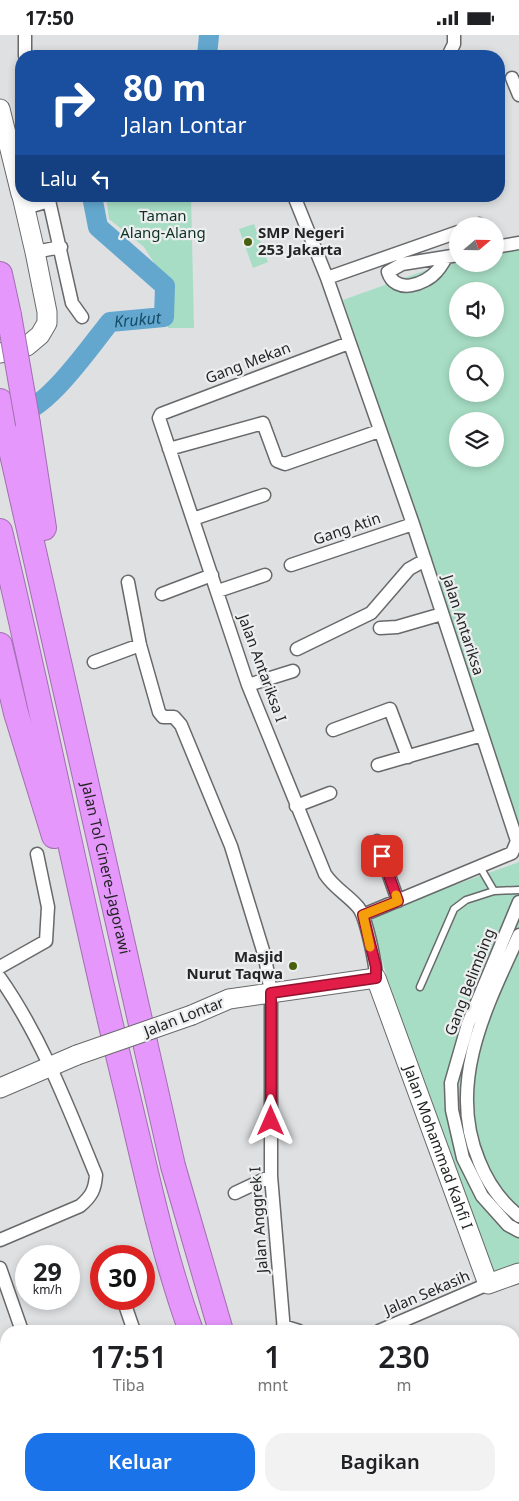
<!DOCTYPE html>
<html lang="id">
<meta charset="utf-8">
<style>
body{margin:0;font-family:"Noto Sans",sans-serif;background:#f2f2f2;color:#202124;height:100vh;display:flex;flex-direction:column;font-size:19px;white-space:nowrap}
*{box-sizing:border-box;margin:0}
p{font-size:16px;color:#757577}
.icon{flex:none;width:28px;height:28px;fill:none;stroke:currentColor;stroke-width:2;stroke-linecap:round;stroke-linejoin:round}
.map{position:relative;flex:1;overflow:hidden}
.drawer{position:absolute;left:0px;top:1290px;width:520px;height:176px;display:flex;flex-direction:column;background:#fff;border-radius:20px 20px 0 0;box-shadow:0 2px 8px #0003}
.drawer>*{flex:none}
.guide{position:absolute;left:15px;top:15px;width:490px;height:152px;border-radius:20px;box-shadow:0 2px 8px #0003;background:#1a4fa0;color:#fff;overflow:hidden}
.needle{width:32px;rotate:70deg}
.buttons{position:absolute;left:449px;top:182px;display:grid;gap:10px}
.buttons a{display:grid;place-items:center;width:55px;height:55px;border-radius:50%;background:#fff;box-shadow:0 2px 8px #0003;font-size:25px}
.speed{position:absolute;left:15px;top:1210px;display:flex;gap:10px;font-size:25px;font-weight:700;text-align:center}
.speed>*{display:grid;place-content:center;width:65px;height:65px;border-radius:50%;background:#fff;box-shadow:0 2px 8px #0003;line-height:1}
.speed small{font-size:12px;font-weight:400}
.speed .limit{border:8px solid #d22;background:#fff;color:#111}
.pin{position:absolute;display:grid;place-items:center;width:42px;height:42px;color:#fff;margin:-21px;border-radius:10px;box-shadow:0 2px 8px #0006}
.me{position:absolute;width:55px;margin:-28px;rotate:0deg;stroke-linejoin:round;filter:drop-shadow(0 0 4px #0008)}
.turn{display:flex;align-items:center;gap:18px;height:105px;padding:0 25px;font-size:22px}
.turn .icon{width:65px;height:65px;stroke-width:2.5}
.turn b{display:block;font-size:35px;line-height:42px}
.then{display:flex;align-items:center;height:48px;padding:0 25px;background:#0003;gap:10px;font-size:19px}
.eta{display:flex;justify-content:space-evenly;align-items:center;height:85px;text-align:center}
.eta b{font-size:30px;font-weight:600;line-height:35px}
.action{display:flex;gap:10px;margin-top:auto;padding:10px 25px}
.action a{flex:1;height:58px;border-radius:20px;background:#1a73e8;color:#fff;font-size:20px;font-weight:600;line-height:58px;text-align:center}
.action a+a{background:#f2f2f2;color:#202124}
.status{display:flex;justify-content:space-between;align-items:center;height:35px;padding:0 25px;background:#fff;direction:ltr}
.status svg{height:14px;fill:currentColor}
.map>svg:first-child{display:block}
.green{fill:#a7ddc4;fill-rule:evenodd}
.water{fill:#63a7ce}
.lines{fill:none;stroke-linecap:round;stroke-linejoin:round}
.river{stroke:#63a7ce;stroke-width:20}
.lane-casing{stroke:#68696a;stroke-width:9}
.street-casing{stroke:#68696a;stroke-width:15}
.secondary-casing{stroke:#68696a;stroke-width:21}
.highway-casing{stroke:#a16fb0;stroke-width:26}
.lane{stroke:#fff;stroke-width:6}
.street{stroke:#fff;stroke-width:12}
.secondary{stroke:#fff;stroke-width:19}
.highway{stroke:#e597fb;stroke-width:24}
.secondary-bridge-casing{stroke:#68696a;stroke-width:21;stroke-linecap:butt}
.highway-bridge-casing{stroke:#a16fb0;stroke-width:26;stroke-linecap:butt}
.secondary-bridge{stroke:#fff;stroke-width:19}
.highway-bridge{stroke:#e597fb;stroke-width:24}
.route-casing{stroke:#92132f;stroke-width:12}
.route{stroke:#e11d48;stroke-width:9}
.slow{stroke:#f59e0b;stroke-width:9}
.poi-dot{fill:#47600e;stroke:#edeeef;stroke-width:2}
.labels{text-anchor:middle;stroke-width:4.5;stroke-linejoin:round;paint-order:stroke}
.park-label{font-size:15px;fill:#0e3123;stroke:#edeeef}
.poi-label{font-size:15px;font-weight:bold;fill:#232424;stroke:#edeeef;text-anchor:start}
.street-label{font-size:15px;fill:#232424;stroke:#edeeef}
.water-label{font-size:16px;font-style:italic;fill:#164c67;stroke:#edeeef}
</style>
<div class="status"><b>17:50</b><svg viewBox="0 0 49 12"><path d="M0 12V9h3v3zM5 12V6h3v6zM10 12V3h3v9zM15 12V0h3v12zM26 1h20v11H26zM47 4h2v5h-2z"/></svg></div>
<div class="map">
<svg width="519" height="1466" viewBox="0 0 519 1466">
<rect width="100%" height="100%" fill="#dfe0e2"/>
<path class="green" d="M 106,161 L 191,161 L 194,293 L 168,293 L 171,247 L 161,239 L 144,212 L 109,184 Z
M 254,189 L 268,227 L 253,233 L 239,194 Z
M 519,212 L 519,795 L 343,265 L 457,224 L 458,229 L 495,229 L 495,217 ZM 458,256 L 495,256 L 495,294 L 458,294 ZM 458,321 L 495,321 L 495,359 L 458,359 ZM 458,386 L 495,386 L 495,424 L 458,424 Z
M 519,827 L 519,1232 L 494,1238 L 484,1222 L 388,946 L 370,880 Z"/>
<path class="water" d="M 514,1351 L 519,1358 L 519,1466 L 484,1466 L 481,1460 L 514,1460 Z"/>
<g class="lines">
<g class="river">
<path d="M 207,21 L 209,0"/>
<path id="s1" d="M 14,381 C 48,374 88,314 110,287 L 164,282 L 165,251 L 98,192 L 92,161"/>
</g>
<defs>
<path id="lane" d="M 480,832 L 494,856
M 420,952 L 454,874 L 466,865 L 494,856 L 519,855"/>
<path id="street" d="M 25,0 L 25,21
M 448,21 L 454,9 L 454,0
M 512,43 L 519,60
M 48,161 L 72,268 L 82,282
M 294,161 L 327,243 L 413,489 L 517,806 L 512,818 L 363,880
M 25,173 L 49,166
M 473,191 L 479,189
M 495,212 L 519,208
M 35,217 L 61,212
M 446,223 C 443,227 441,232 437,236 C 425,250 395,260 388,237 L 402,229 L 458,220
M 327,243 L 458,197
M 349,308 L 161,379 L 159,383 L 248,650 L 325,839 C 334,853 348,860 358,872 C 366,881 376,930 376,943
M 169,414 L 263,388 L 277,426 L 285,429 L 379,396
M 193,484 L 264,460
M 291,530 L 413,489
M 128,547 L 140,610 L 159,677 L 163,682 L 174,682 L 181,690 L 231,811 L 265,922 L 271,958 L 271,1141 L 284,1296
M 218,556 L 265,540
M 162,559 L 212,540
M 380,593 L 397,592 L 442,579
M 297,614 L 371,578 L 409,534 L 425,525
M 94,627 L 140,610
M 248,650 L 293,636
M 333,695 L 390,674 L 408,722
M 378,730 L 482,700
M 296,771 L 330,758
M 377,806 L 398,866
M 519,867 L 468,989 L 451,1048 L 452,1075 L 463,1123 L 482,1161 L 508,1190 L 519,1196
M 519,900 C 487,970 446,1048 479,1126 C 488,1149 500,1166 519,1181
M 0,932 L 46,906 L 48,872 L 37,819
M 0,943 C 42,1003 68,1072 96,1140 C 95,1154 92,1161 80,1171 L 0,1205
M 235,1158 L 271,1141
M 0,1233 L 22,1296
M 123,1264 L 134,1296
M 283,1291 L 299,1296
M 379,1296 L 488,1249
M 0,1385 L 6,1382
M 0,1451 L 6,1448
M 35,1466 L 52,1460"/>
<g id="secondary">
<path d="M 0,74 L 21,159"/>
<path d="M 0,318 L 27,311 L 40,300 L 47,288 L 47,277 L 35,217 L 22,161"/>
<path id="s2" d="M 192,980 L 229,964 L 376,943 L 488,1249 L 519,1238"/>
<path d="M 0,1053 L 77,1020"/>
</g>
<g id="highway">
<path d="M 0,239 L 9,280"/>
<path id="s3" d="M 0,366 L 173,1131 L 221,1296"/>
<path d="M 28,389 L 44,493"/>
<path d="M 0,496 C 44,679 80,865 125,1049 C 145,1131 162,1216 191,1296"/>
<path d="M 0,610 L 16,678 L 54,801"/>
<path d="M 251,1460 L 254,1466"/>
<path d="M 281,1460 L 284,1466"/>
</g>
</defs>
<use href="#lane" class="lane-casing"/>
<use href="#street" class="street-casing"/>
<use href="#secondary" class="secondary-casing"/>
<use href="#highway" class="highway-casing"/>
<use href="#lane" class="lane"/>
<use href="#street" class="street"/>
<use href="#secondary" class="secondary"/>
<use href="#highway" class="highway"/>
<defs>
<path id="secondary-bridge" d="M 77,1020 L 192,980"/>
<path id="highway-bridge" d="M 9,280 L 28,389"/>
</defs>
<use href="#secondary-bridge" class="secondary-bridge-casing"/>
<use href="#highway-bridge" class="highway-bridge-casing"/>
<use href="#secondary-bridge" class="secondary-bridge"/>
<use href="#highway-bridge" class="highway-bridge"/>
</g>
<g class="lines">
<defs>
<path id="route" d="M 271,1086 L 271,958 L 376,943 L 376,932 L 363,880 L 398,866 L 382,821"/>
</defs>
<use href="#route" class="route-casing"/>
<use href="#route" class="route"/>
<path class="slow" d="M 370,912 L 363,880 L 398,866 L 396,860"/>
</g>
<g class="poi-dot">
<circle cx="248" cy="207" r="5"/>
<circle cx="293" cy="931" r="5"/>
</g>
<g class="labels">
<g class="park-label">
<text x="163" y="186">Taman<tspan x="163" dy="17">Alang-Alang</tspan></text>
</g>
<g class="poi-label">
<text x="258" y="203">SMP Negeri<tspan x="258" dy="17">253 Jakarta</tspan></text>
<text x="283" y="927" text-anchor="end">Masjid<tspan x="283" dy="17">Nurut Taqwa</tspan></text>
</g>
<g class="street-label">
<text transform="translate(248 328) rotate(-21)" y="5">Gang Mekan</text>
<text transform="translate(347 494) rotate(-19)" y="5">Gang Atin</text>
<text transform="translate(463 590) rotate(72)" y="5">Jalan Antariksa</text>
<text transform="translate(262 633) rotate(70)" y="5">Jalan Antariksa I</text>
<text dy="5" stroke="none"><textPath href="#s3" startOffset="479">Jalan Tol Cinere–Jagorawi</textPath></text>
<text transform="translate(470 947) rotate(-69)" y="5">Gang Belimbing</text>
<text transform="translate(184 982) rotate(-21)" y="5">Jalan Lontar</text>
<text dy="5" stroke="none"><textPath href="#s2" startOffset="369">Jalan Mohammad Kahfi I</textPath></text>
<text transform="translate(259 1185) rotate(-94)" y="5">Jalan Anggrek I</text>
<text transform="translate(427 1258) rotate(-23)" y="5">Jalan Sekasih</text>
</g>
<g class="water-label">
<text dy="6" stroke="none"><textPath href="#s1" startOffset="164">Krukut</textPath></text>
</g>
</g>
</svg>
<div class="buttons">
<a><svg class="needle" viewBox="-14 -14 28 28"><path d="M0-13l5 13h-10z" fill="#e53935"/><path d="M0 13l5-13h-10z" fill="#757577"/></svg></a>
<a><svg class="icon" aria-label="sound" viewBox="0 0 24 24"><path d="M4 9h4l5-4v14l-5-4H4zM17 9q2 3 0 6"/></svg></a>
<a><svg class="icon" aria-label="search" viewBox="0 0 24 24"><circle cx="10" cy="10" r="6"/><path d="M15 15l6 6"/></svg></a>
<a><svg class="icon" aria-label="layers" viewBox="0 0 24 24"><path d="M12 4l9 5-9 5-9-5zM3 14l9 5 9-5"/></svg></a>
</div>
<div class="speed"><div>29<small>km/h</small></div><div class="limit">30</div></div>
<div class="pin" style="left:382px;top:821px;background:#d93025"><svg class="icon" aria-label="arrive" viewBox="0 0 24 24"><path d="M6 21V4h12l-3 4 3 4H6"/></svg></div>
<svg class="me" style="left:271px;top:1086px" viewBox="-20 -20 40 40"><path d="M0-17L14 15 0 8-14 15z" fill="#e11d48" stroke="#fff" stroke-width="4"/></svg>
<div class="guide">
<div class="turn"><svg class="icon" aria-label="right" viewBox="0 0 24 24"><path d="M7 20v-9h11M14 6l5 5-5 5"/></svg><div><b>80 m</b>Jalan Lontar</div></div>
<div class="then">Lalu<svg class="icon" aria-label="left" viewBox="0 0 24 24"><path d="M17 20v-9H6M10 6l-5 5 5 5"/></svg></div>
</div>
<section class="drawer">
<div class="eta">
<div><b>17:51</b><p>Tiba</p></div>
<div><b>1</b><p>mnt</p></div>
<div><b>230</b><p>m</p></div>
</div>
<div class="action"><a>Keluar</a><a>Bagikan</a></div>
</section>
</div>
